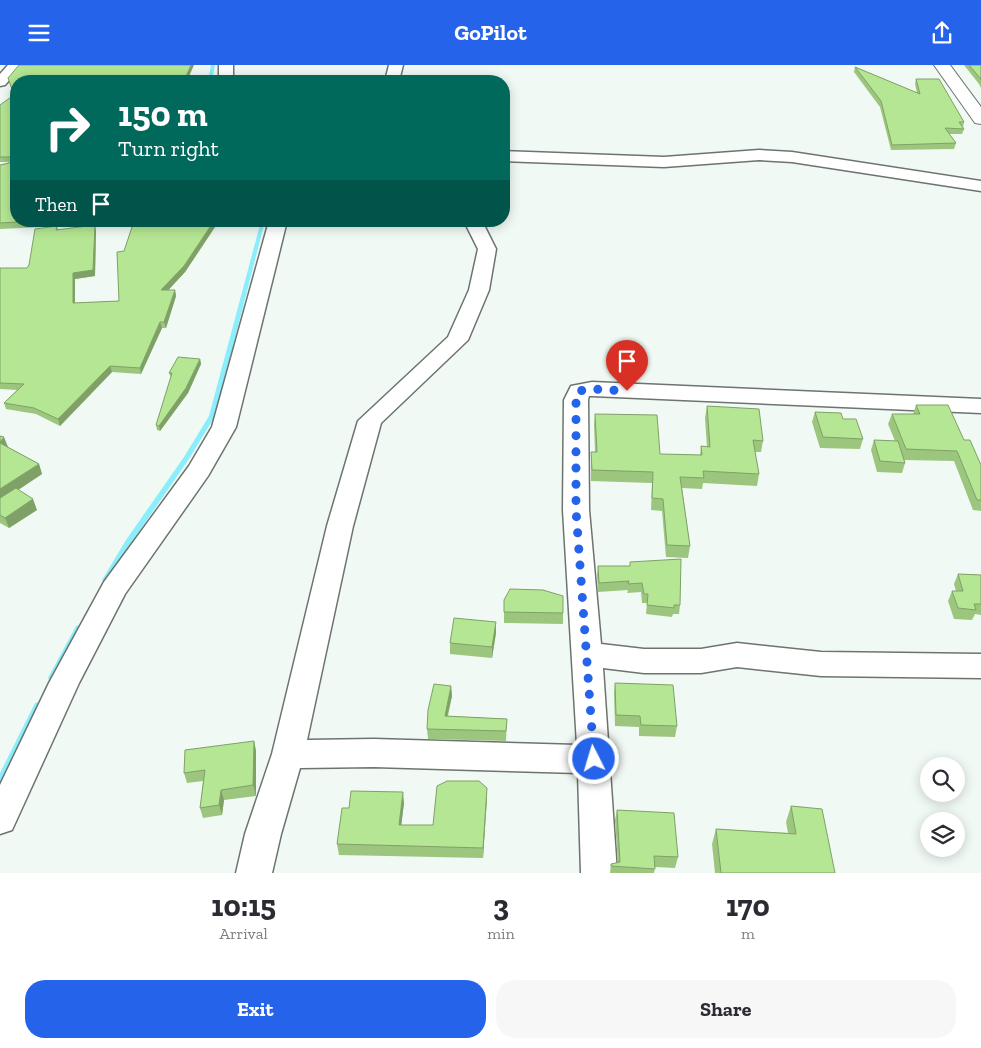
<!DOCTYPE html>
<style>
body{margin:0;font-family:"Zilla Slab",serif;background:#f7f7f7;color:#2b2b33;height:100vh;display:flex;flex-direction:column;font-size:19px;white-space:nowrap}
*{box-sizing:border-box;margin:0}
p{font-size:16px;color:#7c7c81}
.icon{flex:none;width:28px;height:28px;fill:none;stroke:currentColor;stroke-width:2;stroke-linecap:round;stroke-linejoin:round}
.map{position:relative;height:808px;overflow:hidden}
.panel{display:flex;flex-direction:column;background:#fff;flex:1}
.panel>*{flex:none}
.hud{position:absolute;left:10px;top:10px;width:500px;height:152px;border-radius:20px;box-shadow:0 2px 12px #0003;background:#00695c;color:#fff;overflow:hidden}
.fabs{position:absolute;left:920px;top:692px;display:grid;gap:10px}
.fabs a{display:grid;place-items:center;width:45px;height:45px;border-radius:50%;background:#fff;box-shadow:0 2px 12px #0003;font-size:25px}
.pin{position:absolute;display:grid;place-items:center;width:42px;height:42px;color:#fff;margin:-51px -21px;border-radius:50% 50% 50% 0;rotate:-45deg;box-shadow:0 0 5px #0007}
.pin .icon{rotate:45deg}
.me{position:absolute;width:55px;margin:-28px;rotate:355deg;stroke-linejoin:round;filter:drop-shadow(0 0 4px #0008)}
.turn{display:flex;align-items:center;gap:18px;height:105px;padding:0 25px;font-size:22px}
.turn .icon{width:65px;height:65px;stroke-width:2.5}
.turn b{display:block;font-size:35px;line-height:42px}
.then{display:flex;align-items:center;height:48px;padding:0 25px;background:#0003;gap:10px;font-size:19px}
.eta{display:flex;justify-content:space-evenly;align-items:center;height:85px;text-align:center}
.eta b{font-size:30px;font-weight:800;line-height:35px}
.primary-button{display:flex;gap:10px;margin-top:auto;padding:10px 25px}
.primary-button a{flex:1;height:58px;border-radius:20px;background:#2563eb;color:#fff;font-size:20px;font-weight:800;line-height:58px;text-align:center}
.primary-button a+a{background:#f7f7f7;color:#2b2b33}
header{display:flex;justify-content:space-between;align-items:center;height:65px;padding:0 25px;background:#2563eb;color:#fff;font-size:22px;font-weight:800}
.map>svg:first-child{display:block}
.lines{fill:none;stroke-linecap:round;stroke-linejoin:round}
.stream{fill:#8aeefc;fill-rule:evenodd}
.minor-casing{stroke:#6d746f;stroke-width:3}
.secondary-casing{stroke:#6d746f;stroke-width:2}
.minor{fill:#fff;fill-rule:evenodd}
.secondary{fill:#fff;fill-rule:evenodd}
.wall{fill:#9cc67e;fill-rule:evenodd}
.shaded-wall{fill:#7fa167}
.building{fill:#b5e693;stroke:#7fa167}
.route{stroke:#2563eb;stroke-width:9;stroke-dasharray:0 16.2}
</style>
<header><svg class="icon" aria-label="menu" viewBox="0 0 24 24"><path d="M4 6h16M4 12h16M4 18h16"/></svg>GoPilot<svg class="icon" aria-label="share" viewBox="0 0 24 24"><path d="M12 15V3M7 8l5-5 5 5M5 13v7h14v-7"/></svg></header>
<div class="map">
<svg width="981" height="808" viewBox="0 0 981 808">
<rect width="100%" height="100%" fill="#f1f9f4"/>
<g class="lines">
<path class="stream" d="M 211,0 L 215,0 L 212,16 L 208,16 Z
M 261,156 L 265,156 L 215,351 L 189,394 L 131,478 L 108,517 L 104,517 L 102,515 L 126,475 L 184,392 L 209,351 Z
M 79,560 L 82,561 L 83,563 L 55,615 L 52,616 L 49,615 L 48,613 L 49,611 L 76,561 Z
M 38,637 L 41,638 L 42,640 L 3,720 L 0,721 L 0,708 L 35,638 Z"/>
<defs>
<path id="minor" d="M 8,0 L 23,0 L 5,20 L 0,21 L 0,9 Z
M 219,0 L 233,0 L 233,16 L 219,16 Z
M 389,0 L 403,0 L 399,16 L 385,16 Z
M 759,85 L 792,87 L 981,116 L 981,126 L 792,97 L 759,95 L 664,102 L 504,96 L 504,86 L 664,92 Z
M 269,156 L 287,156 L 236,362 L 208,411 L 125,529 L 79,618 L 12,765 L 0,769 L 0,720 L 49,618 L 104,517 L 189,401 L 212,362 Z
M 464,156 L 482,156 L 496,184 L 489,225 L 468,275 L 381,358 L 353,461 L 307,675 L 374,674 L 577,680 L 563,445 L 564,335 L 571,321 L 592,317 L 981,334 L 981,348 L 592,331 L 589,331 L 588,335 L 589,445 L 601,579 L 644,584 L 701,584 L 737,578 L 821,587 L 981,589 L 981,613 L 821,611 L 737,602 L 701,608 L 644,608 L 603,603 L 617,808 L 581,808 L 578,708 L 374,702 L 300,703 L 281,769 L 272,808 L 236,808 L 245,769 L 272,689 L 327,461 L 358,356 L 448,272 L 469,225 L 478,184 Z"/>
<path id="secondary" d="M 934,0 L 950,0 L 981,42 L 981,59 L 975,58 Z"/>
</defs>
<use href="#minor" class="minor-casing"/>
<use href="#secondary" class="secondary-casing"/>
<use href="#minor" class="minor"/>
<use href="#secondary" class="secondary"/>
</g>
<path class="wall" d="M 964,0 L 981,0 L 981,23 L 979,19 Z
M 855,2 L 917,28 L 915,19 L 916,14 L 964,57 L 963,62 L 964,64 L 962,69 L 949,69 L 956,78 L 954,84 L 891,85 L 880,42 L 854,7 Z
M 16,16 L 16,156 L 45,156 L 43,162 L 0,164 L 0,100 L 11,97 L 0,97 L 0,40 L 14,30 Z
M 92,156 L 219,156 L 185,207 L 168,225 L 175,225 L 176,231 L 166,263 L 162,263 L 141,309 L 112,307 L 60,361 L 36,349 L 6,344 L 4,338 L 17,325 L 0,324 L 0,203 L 27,203 L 57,161 L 58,165 L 93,160 ZM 133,160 L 124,186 L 119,236 L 75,238 L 75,214 L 95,211 L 96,166 L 95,162 Z
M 200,294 L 201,299 L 188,328 L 160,366 L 157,365 L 156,360 L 171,313 L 169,308 Z
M 916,340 L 964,375 L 981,400 L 981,446 L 973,445 L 954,396 L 904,395 L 905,398 L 902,408 L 877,407 L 871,385 L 874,375 L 895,376 L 888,359 L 892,349 L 913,349 Z
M 707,341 L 763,376 L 761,387 L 755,387 L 759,409 L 757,421 L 703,418 L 702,424 L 682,423 L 690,481 L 688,493 L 666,492 L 662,446 L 651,445 L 652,418 L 591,416 L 591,387 L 595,387 L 594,360 L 595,349 L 660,389 L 700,390 L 701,381 L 707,382 L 705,353 Z
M 815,347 L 843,354 L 863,374 L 860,384 L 820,383 L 812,357 Z
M 0,371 L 8,382 L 39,399 L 42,409 L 18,425 L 37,445 L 9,463 L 0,458 Z
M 598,501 L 630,501 L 680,540 L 679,549 L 673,549 L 672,552 L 646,549 L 647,538 L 642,538 L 641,527 L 627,528 L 628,525 L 598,527 L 597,510 Z
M 958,509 L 981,510 L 981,550 L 975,549 L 972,555 L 954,554 L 948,536 L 952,526 L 956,526 L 954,519 Z
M 504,535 L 563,548 L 563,559 L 504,558 Z
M 496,557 L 496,568 L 492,593 L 450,589 L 450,578 Z
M 615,618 L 677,661 L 675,672 L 639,671 L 639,662 L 615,661 L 614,628 Z
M 451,621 L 452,631 L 448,651 L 507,654 L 506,676 L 428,674 L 427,664 Z
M 254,676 L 256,686 L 256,731 L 224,735 L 222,750 L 203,753 L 200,743 L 203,716 L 187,718 L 184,708 Z
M 487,723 L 483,793 L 339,790 L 337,779 L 349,743 L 404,738 L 401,760 L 433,760 Z
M 791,741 L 835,808 L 715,808 L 712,779 L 716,764 L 788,768 L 786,757 Z
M 617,745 L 678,792 L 675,803 L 655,802 L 654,808 L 610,808 L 611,799 L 618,798 L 615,755 Z"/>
<path class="shaded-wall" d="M 191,0 L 194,0 L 187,16 L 184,16 Z
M 41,156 L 45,156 L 43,162 Z
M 214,156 L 219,156 L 185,207 L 163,231 L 161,225 Z
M 95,160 L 96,166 L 95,211 L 75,214 L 75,244 L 73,238 L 73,208 Z
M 175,225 L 176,231 L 166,263 L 164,257 Z
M 160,257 L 162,263 L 141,309 L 140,303 Z
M 200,294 L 201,299 L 188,328 L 160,366 L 159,361 Z
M 110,301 L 112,307 L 60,361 L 58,354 Z
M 4,372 L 8,382 L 3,388 L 0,380 L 0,377 Z
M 39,399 L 42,409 L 0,437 L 0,424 Z
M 33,434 L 37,445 L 9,463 L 5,453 Z
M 496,557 L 496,568 L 492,593 L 492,582 Z
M 451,621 L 452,631 L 445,660 L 445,651 Z
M 254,676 L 256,686 L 256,731 L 253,720 Z
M 487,723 L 487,734 L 483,793 L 483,783 Z
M 221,725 L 224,735 L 222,750 L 219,740 Z
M 403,727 L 404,738 L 400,771 L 399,760 Z"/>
<path class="building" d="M 19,0 L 191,0 L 184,16 L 16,16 L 16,156 L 33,156 L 0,158 L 0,100 L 14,97 L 14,92 L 0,92 L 0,40 L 14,30 L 8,13 Z
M 969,0 L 981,0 L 981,15 L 981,14 Z
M 855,2 L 920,29 L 916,14 L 939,14 L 964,57 L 959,57 L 964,64 L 945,63 L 956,78 L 892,80 L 881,36 Z
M 134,156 L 214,156 L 184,201 L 161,225 L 175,225 L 164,257 L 160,257 L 140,303 L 110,301 L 58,354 L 34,343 L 4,338 L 24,319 L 0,318 L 0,203 L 27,203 L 29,200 L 35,164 L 57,161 L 56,165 L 95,160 L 93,205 L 73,208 L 73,238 L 119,236 L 117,187 L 124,186 Z
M 178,292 L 200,294 L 186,323 L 159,361 L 156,360 L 172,308 L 169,308 Z
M 916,340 L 948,340 L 964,375 L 970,375 L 981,400 L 981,435 L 977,435 L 957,386 L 906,384 L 892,349 L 920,349 Z
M 707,341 L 759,344 L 763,376 L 753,375 L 759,409 L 703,406 L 704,413 L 680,412 L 690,481 L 667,480 L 663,434 L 652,433 L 653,407 L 592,405 L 591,387 L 597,387 L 595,349 L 657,350 L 660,389 L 702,390 L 701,381 L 710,382 Z
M 815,347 L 841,348 L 843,354 L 856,354 L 863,374 L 823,372 Z
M 0,371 L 4,372 L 0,377 Z
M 874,375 L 898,376 L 905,398 L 880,396 Z
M 0,378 L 39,399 L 0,424 Z
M 16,423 L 33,434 L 5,453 L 0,450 L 0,433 Z
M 681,494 L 680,540 L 674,540 L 674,543 L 647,540 L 648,529 L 644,529 L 642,518 L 628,519 L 629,516 L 599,518 L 598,501 L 630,501 L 630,497 Z
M 958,509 L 981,510 L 981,539 L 974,539 L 976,545 L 958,543 L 952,526 L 963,526 Z
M 510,524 L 543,525 L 563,531 L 563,548 L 504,547 L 504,535 Z
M 454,553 L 496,557 L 492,582 L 450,578 Z
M 615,618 L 673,620 L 677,661 L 641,660 L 640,651 L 616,650 Z
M 434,619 L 451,621 L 445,651 L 507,654 L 506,666 L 427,664 L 428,645 Z
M 254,676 L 253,720 L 221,725 L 219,740 L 200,743 L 205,705 L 184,708 L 185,685 Z
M 447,716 L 479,716 L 487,723 L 483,783 L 337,779 L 342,743 L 349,743 L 351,726 L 403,727 L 399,760 L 433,760 L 437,721 Z
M 791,741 L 822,744 L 835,808 L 721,808 L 716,764 L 796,769 Z
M 617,745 L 674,748 L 678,792 L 654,791 L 655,804 L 611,801 L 611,799 L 620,797 Z"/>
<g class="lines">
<path class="route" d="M 594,694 L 576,445 L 576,335 L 578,326 L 592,324 L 627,326"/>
</g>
</svg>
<div class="fabs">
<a><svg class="icon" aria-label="search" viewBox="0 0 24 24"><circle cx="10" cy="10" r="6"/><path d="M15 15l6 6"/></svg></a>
<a><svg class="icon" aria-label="layers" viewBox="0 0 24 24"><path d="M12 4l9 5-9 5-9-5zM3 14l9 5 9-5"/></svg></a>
</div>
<div class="pin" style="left:627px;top:326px;background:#d93025"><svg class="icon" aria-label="arrive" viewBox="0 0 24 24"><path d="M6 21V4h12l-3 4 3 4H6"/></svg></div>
<svg class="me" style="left:594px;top:694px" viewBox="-20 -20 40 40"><circle r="17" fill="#2563eb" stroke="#fff" stroke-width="3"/><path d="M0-11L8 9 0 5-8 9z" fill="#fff"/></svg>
<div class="hud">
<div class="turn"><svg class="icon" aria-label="right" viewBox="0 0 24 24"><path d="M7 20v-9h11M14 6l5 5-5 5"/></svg><div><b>150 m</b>Turn right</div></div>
<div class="then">Then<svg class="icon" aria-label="arrive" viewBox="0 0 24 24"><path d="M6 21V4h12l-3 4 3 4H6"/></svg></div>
</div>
</div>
<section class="panel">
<div class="eta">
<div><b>10:15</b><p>Arrival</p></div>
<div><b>3</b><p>min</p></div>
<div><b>170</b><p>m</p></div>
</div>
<div class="primary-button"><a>Exit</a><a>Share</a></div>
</section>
